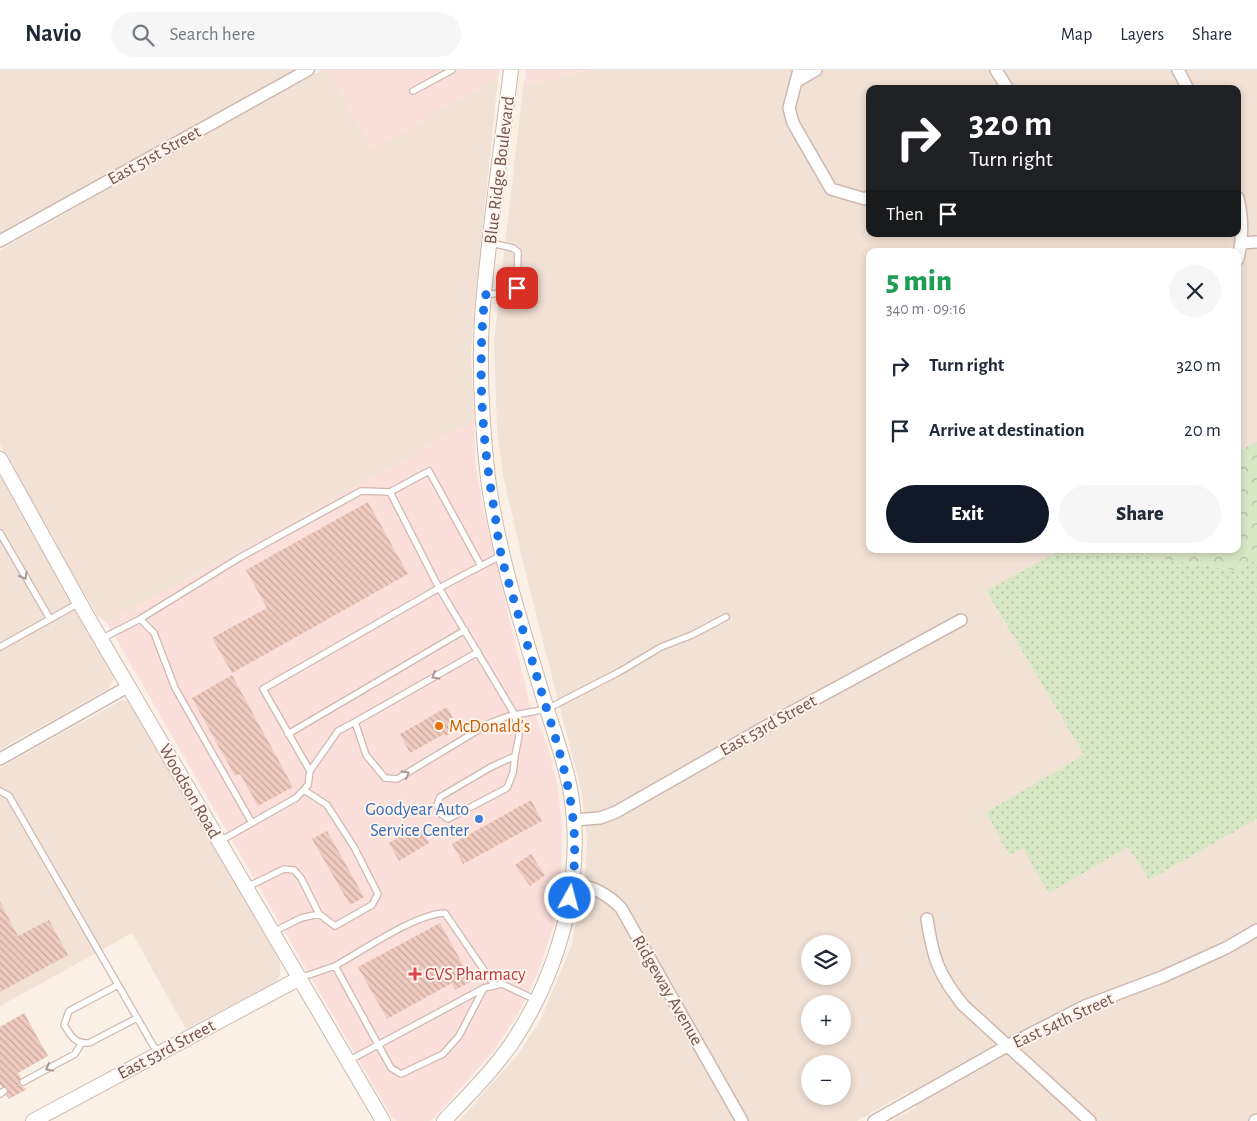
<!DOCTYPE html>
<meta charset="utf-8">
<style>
body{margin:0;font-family:"Alegreya Sans",sans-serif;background:#f6f6f7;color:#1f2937;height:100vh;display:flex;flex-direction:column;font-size:19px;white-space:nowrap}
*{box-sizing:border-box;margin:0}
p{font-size:16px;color:#747a83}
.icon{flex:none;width:28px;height:28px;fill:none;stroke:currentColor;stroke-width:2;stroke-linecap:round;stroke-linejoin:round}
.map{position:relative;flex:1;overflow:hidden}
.drawer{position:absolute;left:866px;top:178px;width:375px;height:305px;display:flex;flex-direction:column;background:#fff;border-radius:10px;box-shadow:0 2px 8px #0003}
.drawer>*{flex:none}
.hud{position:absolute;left:866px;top:15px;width:375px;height:152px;border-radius:10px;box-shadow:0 2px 8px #0003;background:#202124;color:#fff;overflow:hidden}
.tools{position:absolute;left:801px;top:865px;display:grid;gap:10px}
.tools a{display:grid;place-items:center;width:50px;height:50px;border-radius:50%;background:#fff;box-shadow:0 2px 8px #0003;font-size:25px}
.pin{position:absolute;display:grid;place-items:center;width:42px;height:42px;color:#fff;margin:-21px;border-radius:10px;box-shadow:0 2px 8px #0006}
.me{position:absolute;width:55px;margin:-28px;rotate:7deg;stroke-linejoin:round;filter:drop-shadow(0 0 4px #0008)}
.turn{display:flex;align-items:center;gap:18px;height:105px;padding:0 20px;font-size:22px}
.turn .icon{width:65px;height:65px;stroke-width:2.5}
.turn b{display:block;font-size:35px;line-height:42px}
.then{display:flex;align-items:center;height:48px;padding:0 20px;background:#0003;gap:10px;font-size:19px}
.round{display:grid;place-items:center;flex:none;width:52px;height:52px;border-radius:26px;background:#f6f6f7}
.summary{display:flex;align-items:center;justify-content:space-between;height:85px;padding:0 20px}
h1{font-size:30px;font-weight:800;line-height:38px;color:#1e9e55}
.button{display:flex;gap:10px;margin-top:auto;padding:10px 20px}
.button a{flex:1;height:58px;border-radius:30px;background:#111827;color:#fff;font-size:20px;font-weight:800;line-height:58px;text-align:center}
.button a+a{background:#f6f6f7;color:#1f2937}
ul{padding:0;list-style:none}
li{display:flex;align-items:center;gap:15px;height:65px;padding:0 20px}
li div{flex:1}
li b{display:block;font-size:19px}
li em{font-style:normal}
header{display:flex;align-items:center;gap:30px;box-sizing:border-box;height:70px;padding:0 25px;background:#fff;border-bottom:1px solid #e0e1e3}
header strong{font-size:24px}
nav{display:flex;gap:28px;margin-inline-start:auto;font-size:18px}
.search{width:350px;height:45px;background:#f6f6f7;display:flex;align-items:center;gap:12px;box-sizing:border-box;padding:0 18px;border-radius:28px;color:#747a83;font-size:19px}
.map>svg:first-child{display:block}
.residential{fill:#f2e1d5;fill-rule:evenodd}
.commercial{fill:#fbdfda}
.grass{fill:url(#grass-dots)}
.forest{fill:url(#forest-crowns)}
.building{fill:url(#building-back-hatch)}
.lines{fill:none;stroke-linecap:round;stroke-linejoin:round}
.service-casing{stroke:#ceb8b0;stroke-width:8}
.minor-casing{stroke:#ceb8b0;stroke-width:14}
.tertiary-casing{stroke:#ceb8b0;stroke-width:16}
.service{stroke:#fff;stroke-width:5.5}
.minor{stroke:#fff;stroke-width:11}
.tertiary{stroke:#fff;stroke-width:14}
.oneway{stroke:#ab9894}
.route{stroke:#1a73e8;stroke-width:9;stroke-dasharray:0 16.2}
.food-dot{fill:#e8710a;stroke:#fef4ec;stroke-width:2}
.shop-dot{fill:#3f7fe0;stroke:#fef4ec;stroke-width:2}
.health-dot{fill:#e0444e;stroke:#fef4ec;stroke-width:2}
.labels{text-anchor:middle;stroke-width:4;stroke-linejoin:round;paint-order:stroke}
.street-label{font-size:18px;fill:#73544c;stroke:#fef4ec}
.food-label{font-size:18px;fill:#c56008;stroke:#fef4ec;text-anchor:start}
.shop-label{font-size:18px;fill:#366cbe;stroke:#fef4ec;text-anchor:end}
.health-label{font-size:18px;fill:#be3a42;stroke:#fef4ec;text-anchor:start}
</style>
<header>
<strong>Navio</strong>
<div class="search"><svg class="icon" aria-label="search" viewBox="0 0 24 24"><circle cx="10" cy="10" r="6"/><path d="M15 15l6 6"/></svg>Search here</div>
<nav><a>Map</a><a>Layers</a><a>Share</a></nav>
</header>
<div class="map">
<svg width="1257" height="1051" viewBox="0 0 1257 1051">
<defs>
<pattern id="grass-dots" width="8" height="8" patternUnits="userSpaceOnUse" patternTransform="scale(1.25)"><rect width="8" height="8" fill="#d8e8c5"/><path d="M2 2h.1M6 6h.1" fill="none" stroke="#b4bfa2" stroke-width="1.8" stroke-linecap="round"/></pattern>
<pattern id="forest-crowns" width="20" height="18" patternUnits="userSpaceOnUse" patternTransform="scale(1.25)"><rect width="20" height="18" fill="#d8e8c5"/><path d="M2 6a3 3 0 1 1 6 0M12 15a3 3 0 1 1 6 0" fill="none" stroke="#b4bfa2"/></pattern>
<pattern id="building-back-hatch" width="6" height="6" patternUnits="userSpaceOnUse" patternTransform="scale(1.25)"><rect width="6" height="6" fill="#efcbbf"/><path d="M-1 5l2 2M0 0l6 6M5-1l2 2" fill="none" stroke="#c6a79d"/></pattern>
</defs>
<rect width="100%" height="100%" fill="#fbf0e6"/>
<path class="residential" d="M 0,0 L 295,0 L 0,163 Z
M 322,0 L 327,0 L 373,78 L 498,8 L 474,241 L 471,284 L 474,351 L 107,553 L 97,545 L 89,532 L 0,375 L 0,180 Z
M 588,0 L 1257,0 L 1257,371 L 1238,382 L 1238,181 L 870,181 L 870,479 L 1063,479 L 986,522 L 1084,685 L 986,742 L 1009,785 L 1023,777 L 1049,822 L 1128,776 L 1149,810 L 1257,749 L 1257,1051 L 892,1051 L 917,1037 L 908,1022 L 857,1051 L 459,1051 L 519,983 L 540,951 L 572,875 L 586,797 L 587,768 L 582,724 L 525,500 L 503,405 L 497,360 L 494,272 L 523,17 ZM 870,19 L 1238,19 L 1238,164 L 870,164 ZM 810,874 L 842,874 L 842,906 L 810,906 ZM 810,934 L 842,934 L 842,966 L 810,966 ZM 810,994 L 842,994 L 842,1026 L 810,1026 Z
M 0,406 L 113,604 L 114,610 L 108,619 L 0,679 Z
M 122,630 L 132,632 L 280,889 L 280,905 L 276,912 L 186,959 L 132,863 L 0,936 L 0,698 Z"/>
<path class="commercial" d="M 327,0 L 500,0 L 498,8 L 373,78 Z
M 526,0 L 588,0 L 523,17 Z
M 474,351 L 475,392 L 483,438 L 529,631 L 547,674 L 557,713 L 562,752 L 561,810 L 556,847 L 540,898 L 518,944 L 494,980 L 436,1046 L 429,1051 L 397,1051 L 391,1046 L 107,553 Z"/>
<path class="grass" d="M 1063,479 L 1141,479 L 1148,487 L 1234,500 L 1257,490 L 1257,749 L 1149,810 L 1128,777 L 1049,823 L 1023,778 L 1009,785 L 986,742 L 1084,685 L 986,521 Z"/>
<path class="forest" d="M 1257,371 L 1257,490 L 1234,500 L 1148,487 L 1141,479 L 1238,479 L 1238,382 Z"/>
<path class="building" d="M 368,432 L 408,504 L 232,603 L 212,568 L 267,538 L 246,500 Z
M 232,605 L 293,717 L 258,736 L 240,704 L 235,706 L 192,628 Z
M 447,637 L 457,656 L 453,659 L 454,661 L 445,666 L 444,664 L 410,683 L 400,664 Z
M 531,730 L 542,751 L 463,794 L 452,774 Z
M 419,756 L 429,773 L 399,791 L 389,773 Z
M 327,761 L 364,827 L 350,835 L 312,769 Z
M 531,784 L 545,805 L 530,816 L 515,795 Z
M 0,832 L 18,866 L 49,850 L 68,885 L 0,922 Z
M 440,853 L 472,911 L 455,920 L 452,913 L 387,949 L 358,897 Z
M 24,943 L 48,986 L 18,1003 L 21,1008 L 19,1015 L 27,1019 L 9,1029 L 6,1025 L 8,1019 L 2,1017 L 0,1014 L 0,957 Z"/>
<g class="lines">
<defs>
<path id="service" d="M 413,21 L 452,0
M 485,225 L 513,221 L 517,218 L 518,182 L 513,178 L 491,173
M 0,463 L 50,549
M 481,496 L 429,401 L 390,422 L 439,518 L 515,645 L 519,666 L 515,686 L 491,697 L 440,727 L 437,735 L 441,744 L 448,749 L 507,718 L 513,703 L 515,686
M 140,549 L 239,488 L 361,421 L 390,422
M 101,569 L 140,549 L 154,563 L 175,618 L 252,753
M 0,577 L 79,533
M 478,582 L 355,652 L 366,685 L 385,708 L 397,709 L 490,653 L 509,646 L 547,639 L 619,602 L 661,577 L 692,565 L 726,547
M 288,664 L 465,560
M 310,701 L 263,619 L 439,518 L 502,485
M 0,721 L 9,726 L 158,984
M 220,771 L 296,728 L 308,715 L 310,701 L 338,661 L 355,652
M 247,817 L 284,799 L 294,800 L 301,808 L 319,844
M 273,862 L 301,848 L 319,844 L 335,856 L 372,835 L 378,824 L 354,777 L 327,735 L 304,720
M 335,896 C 362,881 415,844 445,843 L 494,915
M 300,908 L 335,896 L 391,998 L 401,1004 L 443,984 L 459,966 L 484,918
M 118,915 L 69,941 L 64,955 C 71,966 75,974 89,973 L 137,948
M 348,991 L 484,918 L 502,914 L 536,930
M 23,1012 L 75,984 L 81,974
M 0,1024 L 4,1021"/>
<path id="minor" d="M 799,0 L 789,38 L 793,53 L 831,119 L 865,129 L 870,126
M 996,0 L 1006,16 L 1005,19
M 1178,0 L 1188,19
M 797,11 L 816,0
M 1238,128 C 1243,149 1243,168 1238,189
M 0,171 L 308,0
M 1241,173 L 1257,172
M 0,689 L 129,616
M 573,750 L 600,748 L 616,742 L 788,644 L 961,550
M 573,813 C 592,817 607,823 621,838 L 742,1051
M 927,849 C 933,888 938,904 963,935 L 1090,1051
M 874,1051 L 1007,976 L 1085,936 L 1162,907 L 1226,878 L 1257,860
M 1255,1051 L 1257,1050"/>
<path id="tertiary" d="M 0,389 L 86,544 L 383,1051
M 33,1051 L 300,908
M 444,1051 C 470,1023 499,995 519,962 C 562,892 584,806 571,724 C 566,693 554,663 545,633 C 523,559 498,485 488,408 C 482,355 479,301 482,248 C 488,165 501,82 511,0"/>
</defs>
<use href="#service" class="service-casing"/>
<use href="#minor" class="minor-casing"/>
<use href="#tertiary" class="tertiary-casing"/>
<use href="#service" class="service"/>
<use href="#minor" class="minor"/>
<use href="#tertiary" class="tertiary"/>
</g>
<defs><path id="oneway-chevron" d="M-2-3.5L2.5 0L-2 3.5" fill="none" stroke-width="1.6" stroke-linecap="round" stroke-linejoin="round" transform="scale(1.25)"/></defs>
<g class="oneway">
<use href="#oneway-chevron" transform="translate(24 506) rotate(60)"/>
<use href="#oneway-chevron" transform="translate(435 606) rotate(150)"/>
<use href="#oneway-chevron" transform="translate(406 704) rotate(-31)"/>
<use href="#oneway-chevron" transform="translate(49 998) rotate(151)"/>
</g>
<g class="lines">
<path class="route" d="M 517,218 L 513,221 L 485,225 C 477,298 482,372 495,444 C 497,460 499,477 503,493 C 516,538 530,583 543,627 C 564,695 584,756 570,828"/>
</g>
<circle class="food-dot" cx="439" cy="656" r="5"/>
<circle class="shop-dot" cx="479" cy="749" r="5"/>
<path class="health-dot" d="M412.5 896.5h5v5h5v5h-5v5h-5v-5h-5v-5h5z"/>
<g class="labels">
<g class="street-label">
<text transform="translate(154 85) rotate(-29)" y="6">East 51st Street</text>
<text transform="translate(499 100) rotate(-83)" y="6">Blue Ridge Boulevard</text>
<text transform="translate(768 655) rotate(-29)" y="6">East 53rd Street</text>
<text transform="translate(190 721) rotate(60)" y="6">Woodson Road</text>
<text transform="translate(668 920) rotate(60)" y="6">Ridgeway Avenue</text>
<text transform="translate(1063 950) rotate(-25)" y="6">East 54th Street</text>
<text transform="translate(166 979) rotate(-28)" y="6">East 53rd Street</text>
</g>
<g class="food-label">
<text x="449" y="662">McDonald's</text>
</g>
<g class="shop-label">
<text x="469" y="745">Goodyear Auto<tspan x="469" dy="21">Service Center</tspan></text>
</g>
<g class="health-label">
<text x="425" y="910">CVS Pharmacy</text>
</g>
</g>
</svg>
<div class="tools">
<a><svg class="icon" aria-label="layers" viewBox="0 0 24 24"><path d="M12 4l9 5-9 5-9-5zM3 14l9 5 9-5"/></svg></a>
<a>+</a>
<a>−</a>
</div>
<div class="pin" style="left:517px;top:218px;background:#d93025"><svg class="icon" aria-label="arrive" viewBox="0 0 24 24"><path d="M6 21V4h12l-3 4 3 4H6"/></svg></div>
<svg class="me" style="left:570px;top:828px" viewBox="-20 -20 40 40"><circle r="17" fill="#1a73e8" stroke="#fff" stroke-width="3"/><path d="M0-11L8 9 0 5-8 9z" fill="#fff"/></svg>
<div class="hud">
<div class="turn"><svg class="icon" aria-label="right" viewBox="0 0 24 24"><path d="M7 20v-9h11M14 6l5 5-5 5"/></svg><div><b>320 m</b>Turn right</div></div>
<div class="then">Then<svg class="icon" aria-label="arrive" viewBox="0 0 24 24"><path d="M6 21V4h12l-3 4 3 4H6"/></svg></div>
</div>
<section class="drawer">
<div class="summary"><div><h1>5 min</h1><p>340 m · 09:16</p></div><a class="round"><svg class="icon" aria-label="close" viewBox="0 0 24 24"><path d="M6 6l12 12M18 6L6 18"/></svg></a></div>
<ul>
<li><svg class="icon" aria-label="right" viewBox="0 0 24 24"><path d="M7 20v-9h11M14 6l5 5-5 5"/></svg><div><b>Turn right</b></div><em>320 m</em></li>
<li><svg class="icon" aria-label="arrive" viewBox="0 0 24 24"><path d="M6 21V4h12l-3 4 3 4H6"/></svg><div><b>Arrive at destination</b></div><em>20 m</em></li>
</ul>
<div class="button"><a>Exit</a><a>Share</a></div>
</section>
</div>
